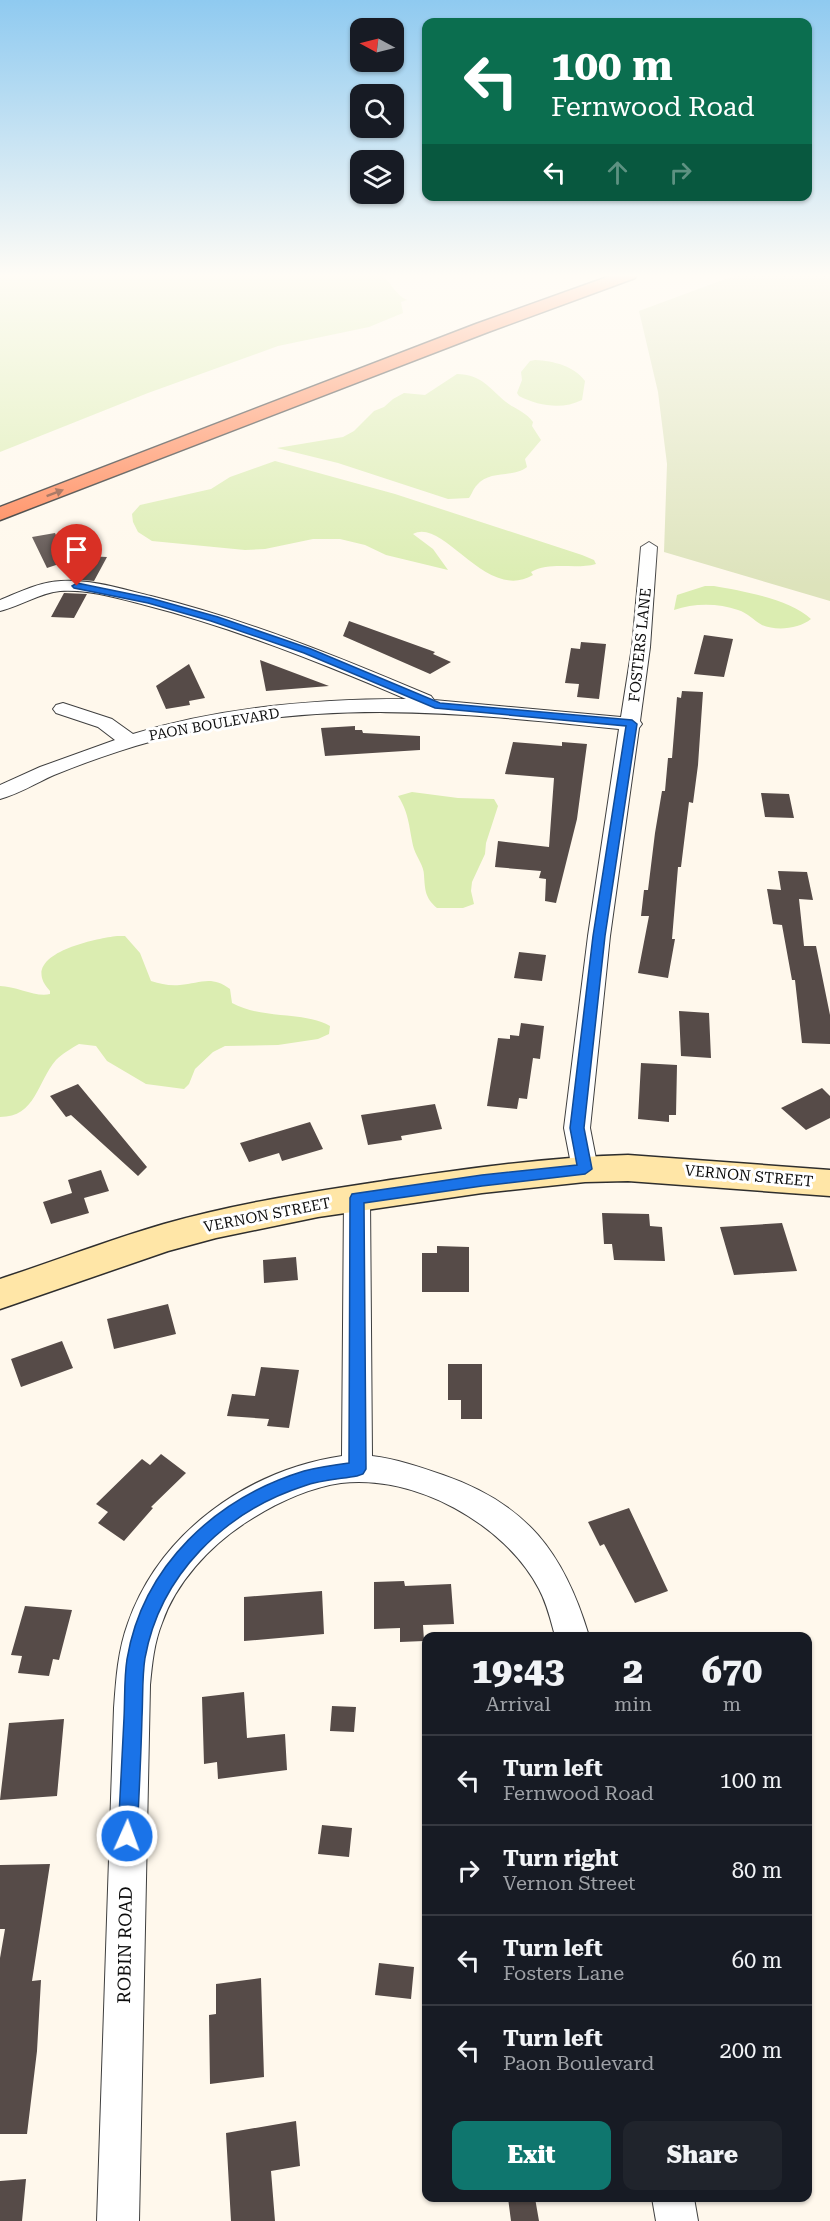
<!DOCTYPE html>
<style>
body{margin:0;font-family:"Roboto Serif",serif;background:#20242c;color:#f1f3f6;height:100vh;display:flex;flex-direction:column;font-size:22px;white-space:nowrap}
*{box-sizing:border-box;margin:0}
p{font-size:20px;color:#9ea1a6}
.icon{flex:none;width:33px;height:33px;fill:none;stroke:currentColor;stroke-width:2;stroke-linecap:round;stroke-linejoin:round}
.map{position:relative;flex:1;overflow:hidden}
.details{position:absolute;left:422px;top:1632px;width:390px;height:570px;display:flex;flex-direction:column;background:#171b24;border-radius:12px;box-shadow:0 2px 4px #0004}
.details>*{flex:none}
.guide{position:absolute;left:422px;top:18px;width:390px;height:183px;border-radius:12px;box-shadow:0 2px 4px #0004;background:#0b6e4f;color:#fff;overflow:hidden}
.needle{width:39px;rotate:277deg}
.buttons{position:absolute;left:350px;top:18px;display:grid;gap:12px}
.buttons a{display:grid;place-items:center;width:54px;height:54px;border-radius:12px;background:#171b24;box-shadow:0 2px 4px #0004;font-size:30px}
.pin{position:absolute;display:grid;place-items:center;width:51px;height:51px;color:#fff;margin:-62px -26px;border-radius:50% 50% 50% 0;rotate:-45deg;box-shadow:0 0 6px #0007}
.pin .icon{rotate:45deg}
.me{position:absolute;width:66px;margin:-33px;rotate:2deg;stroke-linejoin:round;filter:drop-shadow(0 0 4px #0008)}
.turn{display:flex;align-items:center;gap:21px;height:126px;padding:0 30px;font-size:27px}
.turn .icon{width:78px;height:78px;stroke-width:2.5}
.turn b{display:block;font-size:42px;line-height:51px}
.lanes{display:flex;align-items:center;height:57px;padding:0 30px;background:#0003;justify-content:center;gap:30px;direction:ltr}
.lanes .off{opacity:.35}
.eta{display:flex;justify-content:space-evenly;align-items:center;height:102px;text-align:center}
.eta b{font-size:36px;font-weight:800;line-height:42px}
.button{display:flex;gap:12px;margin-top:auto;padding:12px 30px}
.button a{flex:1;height:69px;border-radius:12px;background:#0f766e;color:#fff;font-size:24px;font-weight:800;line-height:69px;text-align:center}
.button a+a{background:#20242c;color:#f1f3f6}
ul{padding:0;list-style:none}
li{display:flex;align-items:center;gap:18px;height:90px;padding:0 30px;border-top:2px solid #363941}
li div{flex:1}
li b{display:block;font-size:22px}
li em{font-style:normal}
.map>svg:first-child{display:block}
.green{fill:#dbedb1}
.cemetery{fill:#dde3bb}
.building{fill:#564b48}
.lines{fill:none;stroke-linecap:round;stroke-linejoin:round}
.minor-casing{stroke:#3f3f3f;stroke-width:2}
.secondary-casing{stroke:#2e2e2e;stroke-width:3}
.motorway-casing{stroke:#1d1d1d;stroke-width:3}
.minor{fill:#fff;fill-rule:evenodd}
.secondary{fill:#ffe6a7;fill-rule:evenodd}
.motorway{fill:#ff7d4a;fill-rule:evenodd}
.oneway{fill:#86442b}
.route{fill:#1a73e8;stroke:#114b97;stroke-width:1.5}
.labels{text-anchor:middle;stroke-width:6;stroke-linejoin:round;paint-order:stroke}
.far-street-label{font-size:14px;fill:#0c0c0c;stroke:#fff}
.street-label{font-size:15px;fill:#0c0c0c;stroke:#fff}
.near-street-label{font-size:18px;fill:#0c0c0c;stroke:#fff}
</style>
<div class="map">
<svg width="830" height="2221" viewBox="0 0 830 2221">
<rect width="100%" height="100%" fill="#fff8ec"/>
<path class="green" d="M 0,275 L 381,275 C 391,281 395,295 407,300 L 401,302 L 403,313 L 369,327 L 278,346 L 148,393 L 0,452 Z
M 535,360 C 554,361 574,366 585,381 L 582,400 C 562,410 539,406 519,396 L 517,393 L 522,380 L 521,372 L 530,361 Z
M 457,374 C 481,374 489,388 506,402 C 515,409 526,412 533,422 L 532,426 L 541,440 L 525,459 L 527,467 C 513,478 489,470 477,485 C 473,489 472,494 469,498 L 448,499 L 338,463 L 277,448 L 343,437 L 354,431 L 374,411 L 384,407 L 393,399 L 404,393 L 425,395 Z
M 275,461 L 395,494 L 582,555 L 594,560 L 596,564 C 575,570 551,561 531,572 L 533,575 C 486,603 444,517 413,534 L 433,549 L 448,570 L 386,555 L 365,545 L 340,539 L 313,539 L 265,549 L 245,550 L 152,541 L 138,532 L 133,522 L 132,514 L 140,505 L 211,489 L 230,477 Z
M 705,586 L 714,586 C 742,591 790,599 811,619 C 799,629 776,631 762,625 C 753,620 748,613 738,610 C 718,603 694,603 674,610 L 677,595 Z
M 412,792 L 458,798 L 494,799 L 498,806 L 486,843 L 485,854 L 472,882 L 471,891 L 474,904 L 463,908 L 437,908 C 425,898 425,890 424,875 C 424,866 417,858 414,849 C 409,830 410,814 398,796 Z
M 117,936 L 125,936 L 140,953 L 151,981 C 161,984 169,986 180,985 C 200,983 212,975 230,989 L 232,1003 C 263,1020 305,1011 330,1026 L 329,1034 L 318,1039 L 278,1045 L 225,1046 L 213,1052 L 195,1069 L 189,1084 L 184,1089 L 146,1084 L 107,1061 L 96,1046 L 79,1044 C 72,1048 62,1054 56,1060 C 37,1082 36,1117 0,1117 L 0,986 C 16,986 37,998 50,994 L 50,991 C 16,955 93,939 117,936 Z"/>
<path class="cemetery" d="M 736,275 L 830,275 L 830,601 L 664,552 L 667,464 L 658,392 L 639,311 Z"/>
<path class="building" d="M 55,533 L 68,561 L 47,568 L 32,537 Z
M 85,556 L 107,557 L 94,581 L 72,579 Z
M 64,593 L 87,594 L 74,618 L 51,617 Z
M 349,621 L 435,652 L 433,654 L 451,662 L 430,674 L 343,636 Z
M 704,635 L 733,639 L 724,677 L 694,674 Z
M 581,642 L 606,644 L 599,699 L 577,697 L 579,684 L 565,683 L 571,648 L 580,649 Z
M 260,660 L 329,686 L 266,691 Z
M 189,664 L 205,698 L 189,701 L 190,705 L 166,709 L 156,686 Z
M 682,691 L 703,692 L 698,765 L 693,803 L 689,802 L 681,867 L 678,867 L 672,939 L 675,939 L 668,978 L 638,973 L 649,916 L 641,916 L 644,890 L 648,890 L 655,833 L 662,791 L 665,791 L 668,758 L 672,758 L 677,697 L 681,698 Z
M 355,726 L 355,730 L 362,730 L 363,733 L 420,736 L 420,750 L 325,756 L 321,728 Z
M 513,742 L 562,746 L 562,742 L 587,744 L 577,819 L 556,903 L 545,901 L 546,879 L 539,878 L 541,871 L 495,867 L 498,841 L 549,847 L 554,778 L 505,774 Z
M 761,793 L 789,794 L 794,818 L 765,817 Z
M 778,871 L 807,872 L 813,900 L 799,899 L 804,946 L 816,946 L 830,1015 L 830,1044 L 802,1043 L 795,980 L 792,980 L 782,925 L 773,924 L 767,889 L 781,890 Z
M 519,952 L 546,955 L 542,981 L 514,978 Z
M 679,1011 L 709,1013 L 711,1058 L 681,1056 Z
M 521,1023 L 544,1026 L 540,1059 L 533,1058 L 527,1099 L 519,1098 L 517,1109 L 487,1106 L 498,1038 L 510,1039 L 510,1035 L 519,1036 Z
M 641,1063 L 677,1065 L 676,1115 L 669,1115 L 669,1122 L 638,1119 Z
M 78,1084 L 147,1167 L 138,1176 L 71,1115 L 66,1117 L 50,1096 Z
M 822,1088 L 830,1096 L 830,1118 L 806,1130 L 781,1108 Z
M 435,1104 L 442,1129 L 401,1136 L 402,1140 L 368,1145 L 361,1115 Z
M 310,1122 L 323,1149 L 282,1161 L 279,1153 L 249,1162 L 240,1143 Z
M 101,1170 L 109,1191 L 84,1198 L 89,1213 L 51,1224 L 43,1202 L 72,1193 L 68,1180 Z
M 602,1213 L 649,1214 L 650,1226 L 662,1227 L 665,1261 L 614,1260 L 612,1244 L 604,1244 Z
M 782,1223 L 797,1271 L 734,1275 L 720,1227 Z
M 437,1246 L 469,1247 L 469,1292 L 422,1292 L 422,1253 L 437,1253 Z
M 296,1257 L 298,1280 L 264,1283 L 263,1260 Z
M 168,1304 L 176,1334 L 114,1349 L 107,1319 Z
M 62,1341 L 73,1368 L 21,1387 L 11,1359 Z
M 448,1364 L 482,1364 L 482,1419 L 461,1419 L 461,1400 L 448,1400 Z
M 261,1367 L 299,1370 L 289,1428 L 267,1426 L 269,1419 L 227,1416 L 232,1394 L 255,1396 Z
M 161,1454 L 186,1473 L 151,1507 L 153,1508 L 124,1541 L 98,1523 L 108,1512 L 96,1504 L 142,1459 L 150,1465 Z
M 629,1508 L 668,1591 L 635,1603 L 604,1544 L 600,1546 L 588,1522 Z
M 404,1581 L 405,1586 L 451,1584 L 454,1624 L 423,1625 L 424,1641 L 400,1642 L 400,1628 L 374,1629 L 374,1582 Z
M 322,1591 L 324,1634 L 244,1641 L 244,1597 Z
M 25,1606 L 72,1610 L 59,1660 L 53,1659 L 49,1676 L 18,1673 L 22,1656 L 11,1655 Z
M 244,1692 L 247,1738 L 285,1734 L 287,1770 L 218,1779 L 217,1762 L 204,1764 L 202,1697 Z
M 332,1706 L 356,1707 L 354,1732 L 330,1731 Z
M 64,1719 L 57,1796 L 0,1800 L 9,1723 Z
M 322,1825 L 352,1828 L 349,1857 L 318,1854 Z
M 50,1864 L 32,1981 L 41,1980 L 37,2051 L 27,2134 L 0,2134 L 0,1958 L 5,1929 L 0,1929 L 0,1865 Z
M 379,1963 L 414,1967 L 411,1999 L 375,1995 Z
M 261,1978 L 264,2077 L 210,2084 L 209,2015 L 216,2014 L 216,1984 Z
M 296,2121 L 300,2166 L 271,2171 L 275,2221 L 231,2221 L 226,2133 Z
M 26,2179 L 22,2221 L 0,2221 L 0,2181 Z
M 508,2198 L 535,2198 L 539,2221 L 511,2221 Z"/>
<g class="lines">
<defs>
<path id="minor" d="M 649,542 L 657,547 L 650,647 L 640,721 L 642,724 L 639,728 L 610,936 L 590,1128 L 598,1169 L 594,1176 L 585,1179 L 576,1176 L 572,1169 L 564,1128 L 588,936 L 619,729 C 457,712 314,697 153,741 C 120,750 86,762 54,775 C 36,783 19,794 0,799 L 0,785 L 40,767 L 115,740 L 98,727 L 56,713 L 53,709 L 56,705 L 63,703 L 112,719 L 133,734 C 221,707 314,699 406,699 C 321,663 235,628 145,605 C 118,598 88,589 60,591 C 39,593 21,606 0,611 L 0,600 C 20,592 39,582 61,581 C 91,579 122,589 151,596 C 248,620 339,657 431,696 L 434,700 L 621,717 L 632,647 L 641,547 Z
M 357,1188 L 366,1191 L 370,1198 L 372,1456 C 397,1459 420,1467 443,1475 C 527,1504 564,1553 589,1636 L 555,1636 C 551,1621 547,1604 539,1589 C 505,1524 415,1474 341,1483 C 307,1488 274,1504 245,1523 C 210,1546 176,1582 162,1623 C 154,1643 152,1664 150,1685 L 139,2221 L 97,2221 L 114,1708 C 116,1679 118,1650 128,1623 C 160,1532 248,1470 342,1456 L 344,1198 L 348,1191 Z
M 652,2198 L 694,2198 L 698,2221 L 656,2221 Z"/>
<path id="secondary" d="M 628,1155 L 830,1170 L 830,1196 L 628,1181 L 585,1182 L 482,1193 L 318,1217 L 216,1238 L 168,1251 L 0,1309 L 0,1279 C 55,1261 109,1240 164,1224 C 240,1202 319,1191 397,1179 C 474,1168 550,1157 628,1155 Z"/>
<path id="motorway" d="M 613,275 L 637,275 L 635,278 L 488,332 L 0,520 L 0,507 L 476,324 Z"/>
</defs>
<use href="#minor" class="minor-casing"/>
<use href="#secondary" class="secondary-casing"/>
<use href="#motorway" class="motorway-casing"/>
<use href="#minor" class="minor"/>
<use href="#secondary" class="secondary"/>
<use href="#motorway" class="motorway"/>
</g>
<defs><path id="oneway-solid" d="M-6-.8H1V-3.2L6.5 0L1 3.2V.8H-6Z" transform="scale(1.5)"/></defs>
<use class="oneway" href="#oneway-solid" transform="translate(55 493) rotate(-21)"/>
<linearGradient id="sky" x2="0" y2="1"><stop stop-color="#8fcaf0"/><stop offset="0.47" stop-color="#fffcf6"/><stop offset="1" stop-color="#fffcf6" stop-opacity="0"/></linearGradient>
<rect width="830" height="586" fill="url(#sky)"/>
<path class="route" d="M 77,583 L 150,598 L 218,617 L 311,649 L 440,703 L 632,720 L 637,724 L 605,936 L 584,1128 L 592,1169 L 585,1174 L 482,1186 L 364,1203 L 366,1469 L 363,1474 L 357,1476 C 340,1479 321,1480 304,1486 C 224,1512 160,1575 145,1658 C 142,1677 143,1698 142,1717 C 141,1757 139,1796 137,1836 L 134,1843 L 127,1846 L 120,1843 L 118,1836 C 120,1797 122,1757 124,1718 C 125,1699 124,1678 127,1659 C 143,1565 216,1498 304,1471 C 319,1467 334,1465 349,1463 L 350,1198 L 352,1194 L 482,1175 L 577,1165 L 570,1128 L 593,936 L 626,726 L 435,708 L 304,653 L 211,621 L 148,603 L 74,588 L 72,586 Z"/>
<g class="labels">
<g class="far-street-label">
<text transform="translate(214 724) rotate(-10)" y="5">PAON BOULEVARD</text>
</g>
<g class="street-label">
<text transform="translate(640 645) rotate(-84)" y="5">FOSTERS LANE</text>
<text transform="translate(749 1176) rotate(5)" y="5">VERNON STREET</text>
<text transform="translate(267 1215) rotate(-11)" y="5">VERNON STREET</text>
</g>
<g class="near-street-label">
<text transform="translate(125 1945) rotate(-89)" y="6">ROBIN ROAD</text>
</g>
</g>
</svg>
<div class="buttons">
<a><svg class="needle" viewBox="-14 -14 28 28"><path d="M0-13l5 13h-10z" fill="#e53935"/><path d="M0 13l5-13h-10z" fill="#9ea1a6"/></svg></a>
<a><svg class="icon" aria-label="search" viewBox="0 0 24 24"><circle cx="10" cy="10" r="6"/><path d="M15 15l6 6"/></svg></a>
<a><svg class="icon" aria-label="layers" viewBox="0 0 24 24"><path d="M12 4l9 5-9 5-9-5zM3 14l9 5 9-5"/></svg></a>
</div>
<div class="pin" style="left:77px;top:586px;background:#d93025"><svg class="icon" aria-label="arrive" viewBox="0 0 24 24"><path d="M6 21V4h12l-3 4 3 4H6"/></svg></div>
<svg class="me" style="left:127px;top:1836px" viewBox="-20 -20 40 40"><circle r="17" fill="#1a73e8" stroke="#fff" stroke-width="3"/><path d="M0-11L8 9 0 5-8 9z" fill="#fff"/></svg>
<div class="guide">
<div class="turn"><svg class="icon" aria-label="left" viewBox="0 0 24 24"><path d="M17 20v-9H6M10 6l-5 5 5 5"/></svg><div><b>100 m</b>Fernwood Road</div></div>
<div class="lanes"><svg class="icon" aria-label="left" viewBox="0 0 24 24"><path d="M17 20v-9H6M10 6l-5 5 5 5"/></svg><svg class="icon off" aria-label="ahead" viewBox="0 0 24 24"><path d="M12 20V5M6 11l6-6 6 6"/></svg><svg class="icon off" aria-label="right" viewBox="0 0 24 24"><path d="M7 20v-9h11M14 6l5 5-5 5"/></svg></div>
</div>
<section class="details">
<div class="eta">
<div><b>19:43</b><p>Arrival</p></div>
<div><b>2</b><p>min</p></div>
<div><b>670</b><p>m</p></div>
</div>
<ul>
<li><svg class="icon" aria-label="left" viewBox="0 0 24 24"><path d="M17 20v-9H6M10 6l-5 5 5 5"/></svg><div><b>Turn left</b><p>Fernwood Road</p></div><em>100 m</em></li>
<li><svg class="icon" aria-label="right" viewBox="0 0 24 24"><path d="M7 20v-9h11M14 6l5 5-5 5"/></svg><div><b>Turn right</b><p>Vernon Street</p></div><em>80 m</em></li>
<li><svg class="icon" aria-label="left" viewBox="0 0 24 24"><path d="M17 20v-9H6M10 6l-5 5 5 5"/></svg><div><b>Turn left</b><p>Fosters Lane</p></div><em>60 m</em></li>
<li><svg class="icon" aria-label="left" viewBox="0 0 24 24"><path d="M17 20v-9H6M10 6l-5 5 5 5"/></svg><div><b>Turn left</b><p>Paon Boulevard</p></div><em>200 m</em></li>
</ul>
<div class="button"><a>Exit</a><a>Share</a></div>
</section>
</div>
